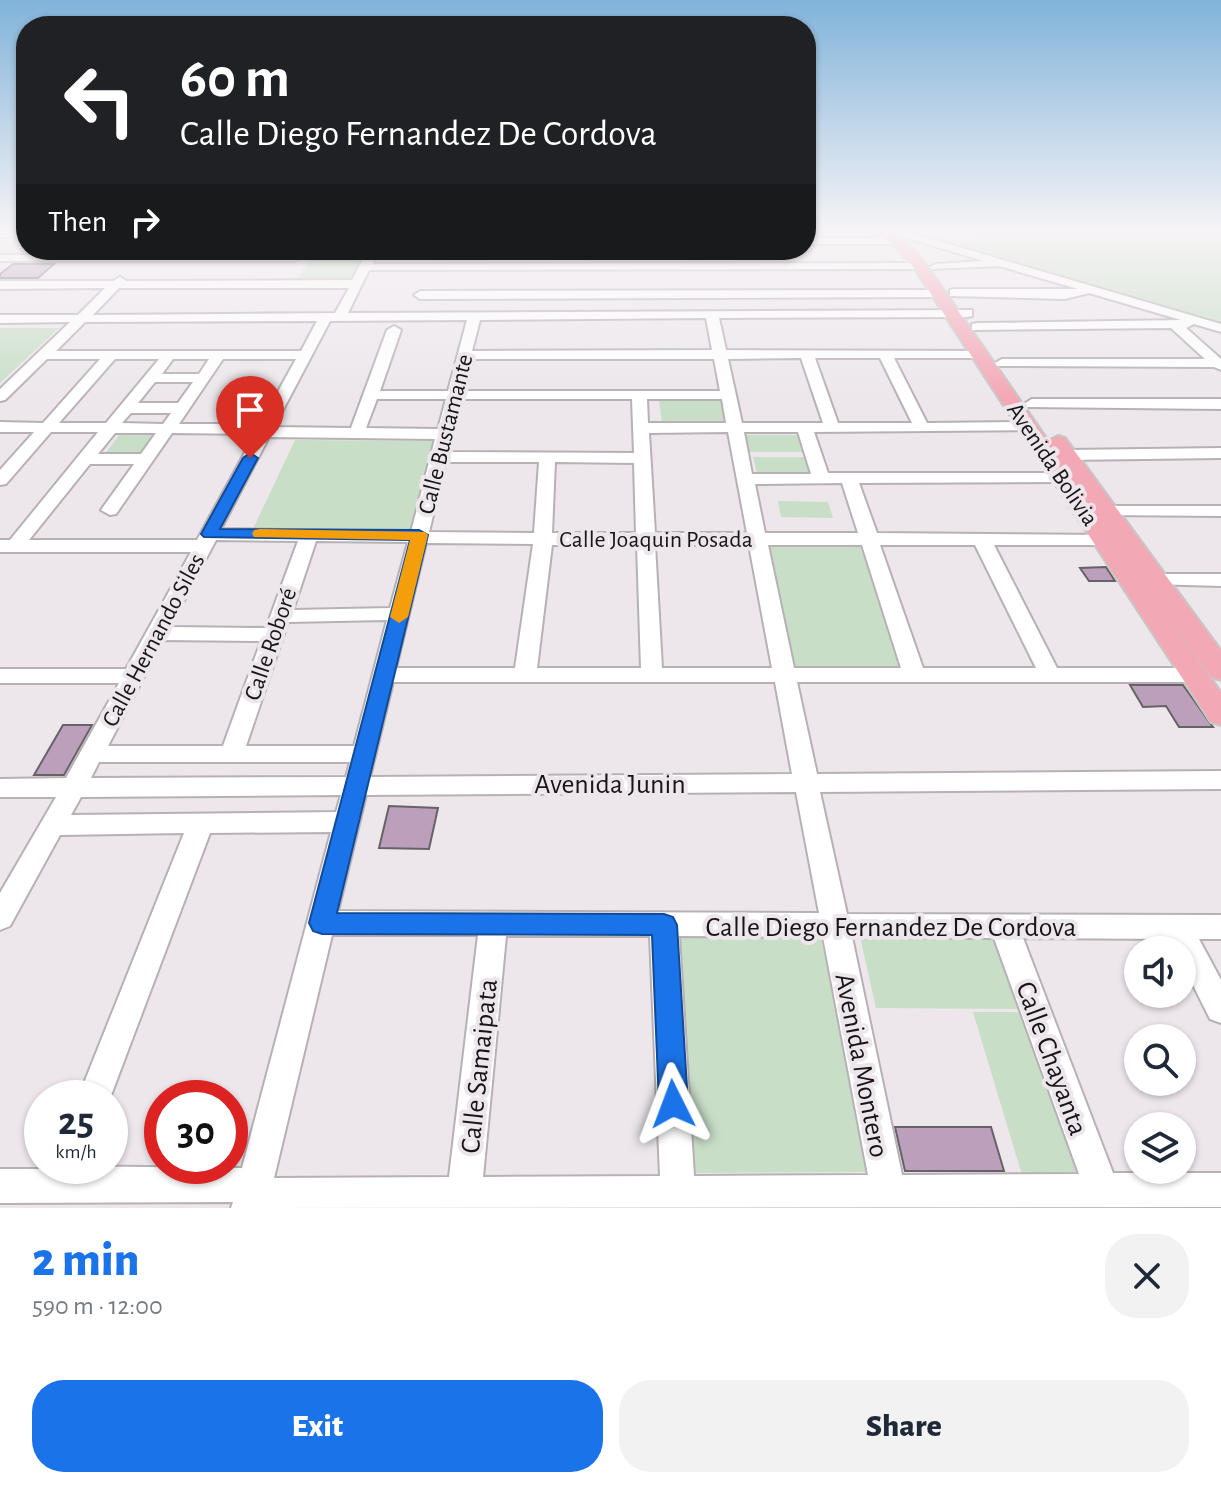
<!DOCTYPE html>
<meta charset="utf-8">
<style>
body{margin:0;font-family:"Alegreya Sans",sans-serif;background:#f2f2f3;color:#1f2937;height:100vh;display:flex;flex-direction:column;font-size:30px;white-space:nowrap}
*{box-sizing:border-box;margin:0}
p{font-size:26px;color:#747a83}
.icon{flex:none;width:44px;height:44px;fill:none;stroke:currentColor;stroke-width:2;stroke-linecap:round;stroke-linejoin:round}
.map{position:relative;height:1208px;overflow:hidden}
.side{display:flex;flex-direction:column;background:#fff;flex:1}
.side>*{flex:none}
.guide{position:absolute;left:16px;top:16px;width:800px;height:244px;border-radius:32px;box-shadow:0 2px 6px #0004;background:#202124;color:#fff;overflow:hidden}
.buttons{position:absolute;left:1124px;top:936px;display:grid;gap:16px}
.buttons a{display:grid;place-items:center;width:72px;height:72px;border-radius:50%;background:#fff;box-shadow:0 2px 6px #0004;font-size:40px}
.speed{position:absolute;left:24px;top:1080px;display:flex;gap:16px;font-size:40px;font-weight:700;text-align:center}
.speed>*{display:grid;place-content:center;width:104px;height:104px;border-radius:50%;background:#fff;box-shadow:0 2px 6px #0004;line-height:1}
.speed small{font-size:20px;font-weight:400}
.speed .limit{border:12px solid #d22;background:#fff;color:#111}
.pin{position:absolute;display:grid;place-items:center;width:68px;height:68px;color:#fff;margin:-82px -34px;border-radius:50% 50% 50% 0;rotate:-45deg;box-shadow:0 0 8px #0007}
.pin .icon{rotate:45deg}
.me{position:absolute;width:88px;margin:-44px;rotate:357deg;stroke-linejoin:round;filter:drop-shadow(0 0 6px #0008)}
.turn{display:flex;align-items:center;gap:28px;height:168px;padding:0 32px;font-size:36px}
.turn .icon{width:104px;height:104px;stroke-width:2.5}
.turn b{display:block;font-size:56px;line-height:68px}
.then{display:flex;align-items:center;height:76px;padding:0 32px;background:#0003;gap:16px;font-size:30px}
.round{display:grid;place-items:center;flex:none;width:84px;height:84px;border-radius:32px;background:#f2f2f3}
.headline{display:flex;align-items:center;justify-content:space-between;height:136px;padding:0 32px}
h1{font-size:48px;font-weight:800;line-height:60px;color:#1a73e8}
.primary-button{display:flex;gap:16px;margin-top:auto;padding:16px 32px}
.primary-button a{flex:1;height:92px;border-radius:32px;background:#1a73e8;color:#fff;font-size:32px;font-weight:800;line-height:92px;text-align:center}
.primary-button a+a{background:#f2f2f3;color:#1f2937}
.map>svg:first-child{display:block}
.green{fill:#c8dec7}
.building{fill:#bb9fbb;stroke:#676267;stroke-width:2}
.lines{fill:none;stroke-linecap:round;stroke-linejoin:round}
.minor-casing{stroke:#b7b1b6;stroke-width:4}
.major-casing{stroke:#c7c7c7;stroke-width:4}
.minor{fill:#fff;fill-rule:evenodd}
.major{fill:#f3a8b6;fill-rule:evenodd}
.route{fill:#1a73e8;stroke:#114b97;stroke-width:2}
.slow{fill:#f59e0b}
.labels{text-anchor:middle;stroke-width:8;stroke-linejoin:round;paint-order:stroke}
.street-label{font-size:24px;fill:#171517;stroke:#ede7ec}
.near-street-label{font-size:28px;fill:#171517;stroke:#ede7ec}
</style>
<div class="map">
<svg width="1221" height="1208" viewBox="0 0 1221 1208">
<rect width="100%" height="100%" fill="#ede7ec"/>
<path class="green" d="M 987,230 L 1221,230 L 1221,323 L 961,247 L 960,244 L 991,231 Z
M 316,250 L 377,250 L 360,283 L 295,283 Z
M 0,328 L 59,328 L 0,383 Z
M 659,399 L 726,400 L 732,424 L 662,424 Z
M 122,431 L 156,431 L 139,454 L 104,455 Z
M 744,435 L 802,435 L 808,452 L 748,452 Z
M 295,440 L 446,441 L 421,530 L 252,531 Z
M 753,457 L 805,457 L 810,474 L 757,474 Z
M 778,501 L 828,502 L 833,518 L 781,517 Z
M 767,544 L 861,544 L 904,671 L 794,670 Z
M 820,934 L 868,1172 L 688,1173 L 672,935 Z
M 860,937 L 996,938 L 1021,1009 L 876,1008 Z
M 973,1012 L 1027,1012 L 1084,1175 L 1022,1175 Z"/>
<path class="building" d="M 13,264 L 54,264 L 38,278 L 0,278 L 0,274 Z
M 1106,567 L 1115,581 L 1089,581 L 1080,568 Z
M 1130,685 L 1183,685 L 1213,727 L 1179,727 L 1166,706 L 1143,707 Z
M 63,725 L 92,725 L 64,775 L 34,775 Z
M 389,806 L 438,808 L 429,849 L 379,848 Z
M 895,1127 L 991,1127 L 1004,1171 L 905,1171 Z"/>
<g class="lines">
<defs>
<path id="minor" d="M 901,230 L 1221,324 L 1221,332 L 1194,324 L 1186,328 L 1221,359 L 1221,370 L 1214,367 L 997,366 L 995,363 L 1002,359 L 1205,359 L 1171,328 L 972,330 L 972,324 L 977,323 L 1181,320 L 1089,293 L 1065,299 L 950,296 L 950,290 L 954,289 L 1078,289 L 999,266 L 932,269 L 930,267 L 936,264 L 984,261 L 897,235 L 897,231 Z
M 0,231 L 26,231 L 26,237 L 0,237 Z
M 806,238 L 899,238 L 904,241 L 899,244 L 806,244 Z
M 368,250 L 380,250 L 373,264 L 920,263 L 926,266 L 920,269 L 369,270 L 348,313 L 972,310 L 972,316 L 967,317 L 719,318 L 726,350 L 983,351 L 985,354 L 978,358 L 894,358 L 927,423 L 1027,422 L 1033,424 L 1033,430 L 814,432 L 828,473 L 1067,473 L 1069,477 L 1067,481 L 1061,482 L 859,483 L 877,533 L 1109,535 L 1112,539 L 1103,545 L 994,545 L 1057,668 L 1194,668 L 1202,670 L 1205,675 L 1202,680 L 1194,682 L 797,682 L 817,774 L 1221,771 L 1221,789 L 820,792 L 847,914 L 1221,915 L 1221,939 L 1199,939 L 1221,980 L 1221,1023 L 1210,1019 L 1182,963 L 1182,950 L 1175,950 L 1170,939 L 1023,938 L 1113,1173 L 1221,1173 L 1221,1207 L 231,1208 L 233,1202 L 0,1203 L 0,1169 L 50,1169 L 51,1166 L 242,1168 L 331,832 L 210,833 L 110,1098 L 78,1098 L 184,833 L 60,835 L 10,926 L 0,930 L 0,893 L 56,797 L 0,797 L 0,779 L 66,778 L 119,683 L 0,683 L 0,669 L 126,669 L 191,552 L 0,552 L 0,540 L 10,540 L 98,432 L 51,432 L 6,484 L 0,485 L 0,470 L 34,432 L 0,432 L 0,422 L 43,423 L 100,359 L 47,359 L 5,400 L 0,401 L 0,389 L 70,322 L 0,323 L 0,315 L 78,315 L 105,288 L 0,289 L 0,281 L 113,281 L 120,277 L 126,281 L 352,280 ZM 119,288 L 349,288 L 335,313 L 93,315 ZM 706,318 L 712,350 L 472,351 L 480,320 ZM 467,320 L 448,391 L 380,391 L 401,330 L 394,326 L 387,330 L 351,428 L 274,427 L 330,321 ZM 317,321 L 301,351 L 56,351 L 85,322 ZM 801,358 L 823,423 L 742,423 L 728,359 ZM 815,358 L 880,358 L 912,423 L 838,423 ZM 115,359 L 159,359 L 106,423 L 59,423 ZM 173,359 L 209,359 L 199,374 L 162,374 ZM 223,359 L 296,359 L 260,424 L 179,424 ZM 470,359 L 714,359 L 720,391 L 463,391 ZM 155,382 L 193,382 L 178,403 L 138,403 ZM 377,399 L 446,399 L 438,429 L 366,428 ZM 461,399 L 632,399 L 634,453 L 448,452 ZM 647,399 L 722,399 L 726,423 L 648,423 ZM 131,413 L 171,413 L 163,424 L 122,423 ZM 728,432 L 747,533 L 655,533 L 649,433 ZM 744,432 L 798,432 L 811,474 L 752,474 ZM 115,433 L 156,433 L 141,454 L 98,454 ZM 172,433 L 255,434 L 197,540 L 29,540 L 90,464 L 134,464 L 101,510 L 110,515 L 116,514 ZM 269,437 L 435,439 L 411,532 L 221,529 ZM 446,462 L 539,462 L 534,533 L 429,532 ZM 555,462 L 634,463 L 636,533 L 552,533 ZM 842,483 L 858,533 L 765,533 L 755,484 ZM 216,540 L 298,541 L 266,628 L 170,627 ZM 316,541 L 408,542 L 390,608 L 293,610 ZM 426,543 L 533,544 L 515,668 L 396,668 ZM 552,545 L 637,545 L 641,668 L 537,668 ZM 655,545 L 749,545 L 772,668 L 662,668 ZM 768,545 L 862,545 L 901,668 L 794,668 ZM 880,545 L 975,545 L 1036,668 L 923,668 ZM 387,620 L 354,746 L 246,746 L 288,622 ZM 163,640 L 261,641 L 223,746 L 108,746 ZM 393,682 L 775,682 L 792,774 L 370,777 ZM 99,762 L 350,762 L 346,777 L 91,778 ZM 796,792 L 819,913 L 338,911 L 366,795 ZM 341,795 L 336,812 L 71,815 L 81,797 ZM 332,935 L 478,935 L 449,1177 L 274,1178 ZM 506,936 L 650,936 L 660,1176 L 483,1177 ZM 679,936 L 823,937 L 868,1175 L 694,1176 ZM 852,937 L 994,938 L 1079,1174 L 902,1175 Z
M 0,255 L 294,255 L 300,258 L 294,261 L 0,261 Z
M 938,290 L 944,294 L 942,297 L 420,299 L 414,295 L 420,291 Z
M 1032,399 L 1221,399 L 1221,409 L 1027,407 L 1024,404 Z
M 1221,448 L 1221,458 L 1067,460 L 1059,455 L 1067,450 Z
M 1107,506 L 1221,506 L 1221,516 L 1101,515 L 1098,511 Z
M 1156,574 L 1221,574 L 1221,586 L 1149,584 L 1146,580 Z"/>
<path id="major" d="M 864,230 C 894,228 907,242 925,263 L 1048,441 L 1058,436 L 1065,438 L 1221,651 L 1221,680 L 1211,677 L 1160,605 L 1221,693 L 1221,725 L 1211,722 L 914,268 L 894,244 Z"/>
</defs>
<use href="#minor" class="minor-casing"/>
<use href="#major" class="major-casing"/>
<use href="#minor" class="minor"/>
<use href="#major" class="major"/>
</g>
<linearGradient id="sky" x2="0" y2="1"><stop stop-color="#81b3d9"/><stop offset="0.58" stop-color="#f7f4f6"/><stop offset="1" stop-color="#f7f4f6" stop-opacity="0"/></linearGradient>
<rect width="1221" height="399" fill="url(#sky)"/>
<path class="route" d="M 250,453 L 258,458 L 220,529 L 419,530 L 428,535 L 337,913 L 664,914 L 673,917 L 677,925 L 688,1104 L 684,1114 L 673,1119 L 663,1114 L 659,1104 L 652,935 L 322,934 L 313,931 L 309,923 L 410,540 L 204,537 L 201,534 L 243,458 Z"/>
<path class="slow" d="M 260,529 L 425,532 L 428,535 L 408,617 L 399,623 L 390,617 L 410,540 L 254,537 L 252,534 L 254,530 Z"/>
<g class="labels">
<g class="street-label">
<text transform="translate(445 434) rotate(-76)" y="8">Calle Bustamante</text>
<text transform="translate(1053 464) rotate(56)" y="8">Avenida Bolivia</text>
<text x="656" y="547">Calle Joaquin Posada</text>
<text transform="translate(153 640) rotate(-62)" y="8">Calle Hernando Siles</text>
<text transform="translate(270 644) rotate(-71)" y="8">Calle Roboré</text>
</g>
<g class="near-street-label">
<text x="610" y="793">Avenida Junin</text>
<text x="891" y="936">Calle Diego Fernandez De Cordova</text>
<text transform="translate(1053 1058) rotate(70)" y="10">Calle Chayanta</text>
<text transform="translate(863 1065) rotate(79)" y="10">Avenida Montero</text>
<text transform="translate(478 1066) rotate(-84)" y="10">Calle Samaipata</text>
</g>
</g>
</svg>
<div class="buttons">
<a><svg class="icon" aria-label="sound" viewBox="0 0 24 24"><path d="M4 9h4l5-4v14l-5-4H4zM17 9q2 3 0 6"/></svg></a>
<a><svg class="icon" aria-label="search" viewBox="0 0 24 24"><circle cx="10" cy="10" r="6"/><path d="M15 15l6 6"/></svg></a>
<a><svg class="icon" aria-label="layers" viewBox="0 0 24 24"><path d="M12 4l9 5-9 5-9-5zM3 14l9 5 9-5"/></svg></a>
</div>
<div class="speed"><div>25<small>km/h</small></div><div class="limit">30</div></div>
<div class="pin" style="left:250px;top:458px;background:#d93025"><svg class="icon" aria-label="arrive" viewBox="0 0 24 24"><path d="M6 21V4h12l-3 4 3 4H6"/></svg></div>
<svg class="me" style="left:673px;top:1104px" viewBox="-20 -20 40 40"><path d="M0-17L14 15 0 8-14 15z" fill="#1a73e8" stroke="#fff" stroke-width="4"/></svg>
<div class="guide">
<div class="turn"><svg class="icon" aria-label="left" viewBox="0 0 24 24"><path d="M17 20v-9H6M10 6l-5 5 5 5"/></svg><div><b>60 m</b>Calle Diego Fernandez De Cordova</div></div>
<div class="then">Then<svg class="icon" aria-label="right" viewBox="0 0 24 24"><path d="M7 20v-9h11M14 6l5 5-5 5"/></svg></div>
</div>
</div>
<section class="side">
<div class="headline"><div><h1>2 min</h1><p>590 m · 12:00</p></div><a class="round"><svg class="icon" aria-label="close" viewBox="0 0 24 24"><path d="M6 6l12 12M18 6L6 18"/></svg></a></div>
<div class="primary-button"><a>Exit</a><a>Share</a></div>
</section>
